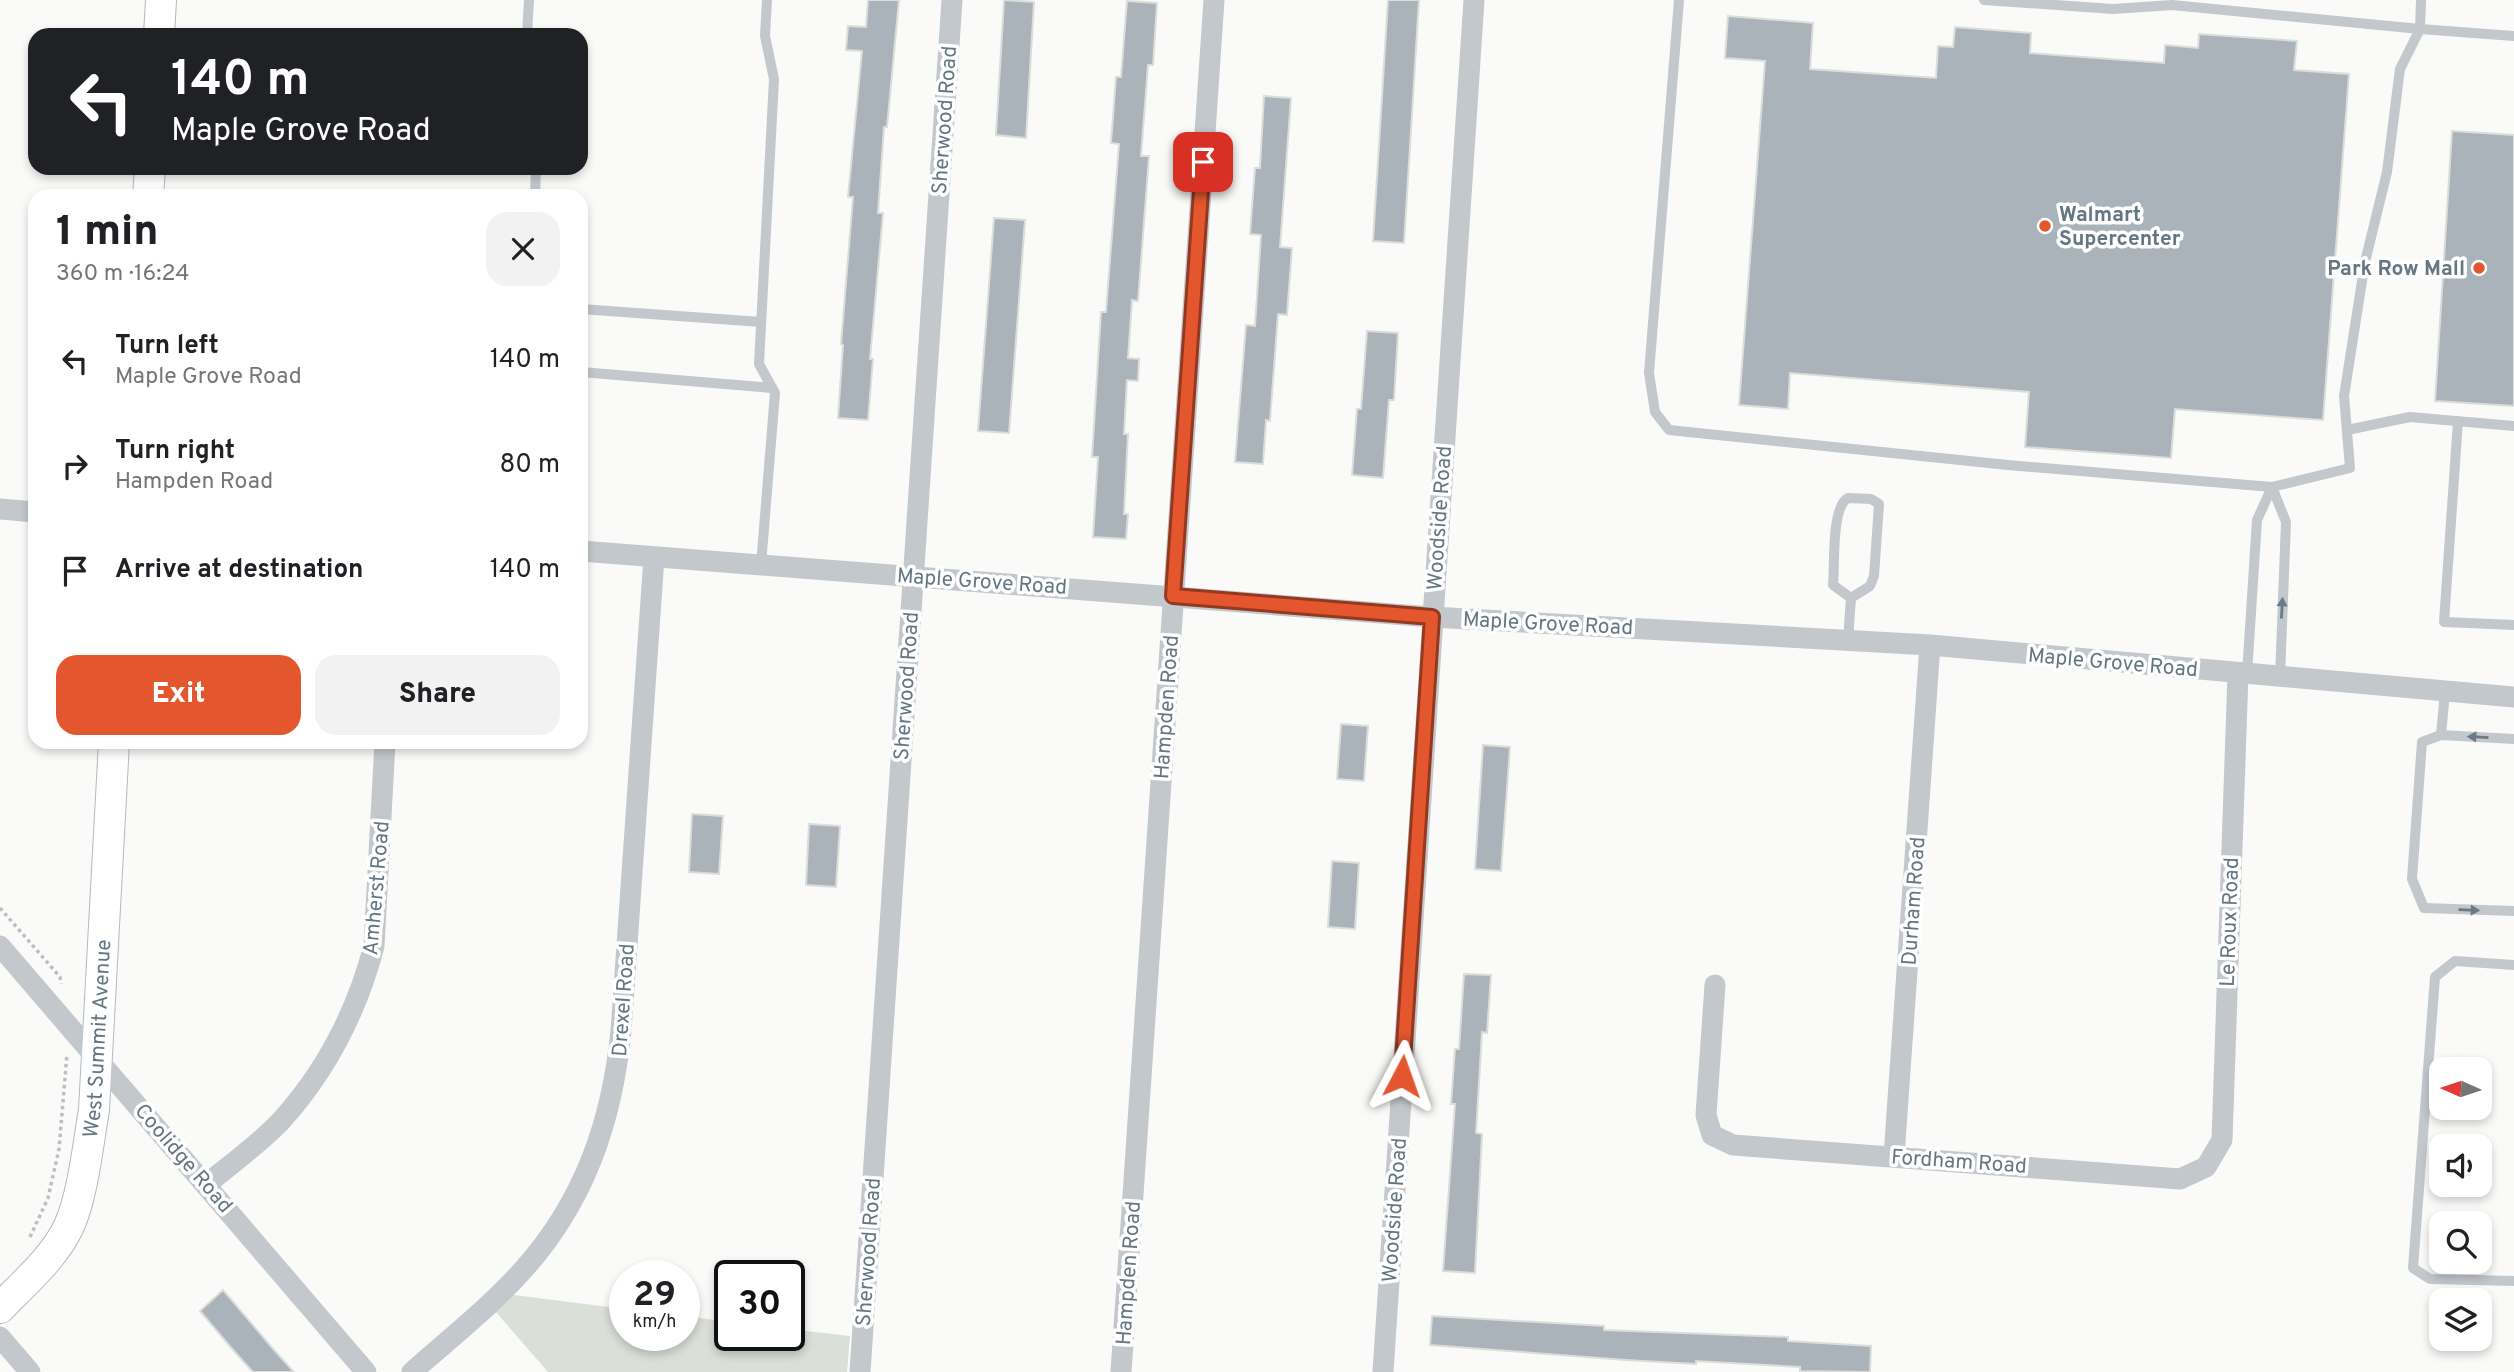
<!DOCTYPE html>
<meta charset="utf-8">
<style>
body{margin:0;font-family:Overpass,sans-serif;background:#f2f2f2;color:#202124;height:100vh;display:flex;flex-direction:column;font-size:26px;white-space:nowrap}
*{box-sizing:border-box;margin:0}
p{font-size:23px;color:#757577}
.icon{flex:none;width:38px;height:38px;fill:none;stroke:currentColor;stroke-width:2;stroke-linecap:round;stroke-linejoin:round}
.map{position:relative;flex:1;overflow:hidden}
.sheet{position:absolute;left:28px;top:189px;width:560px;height:560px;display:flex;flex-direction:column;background:#fff;border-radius:21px;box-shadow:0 4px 10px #0003}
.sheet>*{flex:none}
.hud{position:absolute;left:28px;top:28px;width:560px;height:147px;border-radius:21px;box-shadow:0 4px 10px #0003;background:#202124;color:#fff;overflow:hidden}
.needle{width:46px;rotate:273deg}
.fabs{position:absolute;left:2429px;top:1057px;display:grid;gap:14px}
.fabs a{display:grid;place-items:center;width:63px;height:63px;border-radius:14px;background:#fff;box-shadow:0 4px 10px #0003;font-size:35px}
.speed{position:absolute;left:609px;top:1260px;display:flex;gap:14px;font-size:35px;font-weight:700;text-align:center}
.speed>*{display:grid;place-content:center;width:91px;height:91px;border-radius:50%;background:#fff;box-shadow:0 4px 10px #0003;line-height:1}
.speed small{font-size:18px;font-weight:400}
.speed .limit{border:4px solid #111;border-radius:10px;background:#fff;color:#111}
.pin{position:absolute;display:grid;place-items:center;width:60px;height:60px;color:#fff;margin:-30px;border-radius:14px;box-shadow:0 4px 10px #0006}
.me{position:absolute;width:77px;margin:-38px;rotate:4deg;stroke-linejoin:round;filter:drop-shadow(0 0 5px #0008)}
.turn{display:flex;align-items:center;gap:24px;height:147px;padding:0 28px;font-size:32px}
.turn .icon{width:91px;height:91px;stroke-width:2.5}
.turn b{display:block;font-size:49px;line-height:60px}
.round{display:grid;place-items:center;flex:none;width:74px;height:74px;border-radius:21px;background:#f2f2f2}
.summary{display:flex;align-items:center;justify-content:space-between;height:119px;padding:0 28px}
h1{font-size:42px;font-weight:800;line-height:52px}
.cta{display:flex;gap:14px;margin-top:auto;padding:14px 28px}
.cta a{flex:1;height:80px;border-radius:21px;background:#e4572e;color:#fff;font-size:28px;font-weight:800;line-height:80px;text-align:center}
.cta a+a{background:#f2f2f2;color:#202124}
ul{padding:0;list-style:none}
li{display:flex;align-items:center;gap:21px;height:105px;padding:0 28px}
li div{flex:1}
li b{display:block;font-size:26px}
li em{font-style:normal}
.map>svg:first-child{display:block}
.green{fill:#dadfd7}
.building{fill:#aab3b9;stroke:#dcdcda;stroke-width:2}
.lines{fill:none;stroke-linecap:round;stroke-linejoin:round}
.secondary-casing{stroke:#b3babf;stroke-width:32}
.path{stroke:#bbbfc2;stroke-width:3.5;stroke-dasharray:3.5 3.5;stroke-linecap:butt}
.lane{stroke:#c3c8cc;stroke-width:10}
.street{stroke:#c3c8cc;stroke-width:21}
.secondary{stroke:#fff;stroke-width:30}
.oneway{fill:#6a7a87}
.route-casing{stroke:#94391e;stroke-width:18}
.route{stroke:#e4572e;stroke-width:12}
.poi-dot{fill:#e4572e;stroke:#fff;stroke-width:2.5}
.labels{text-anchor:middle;stroke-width:7;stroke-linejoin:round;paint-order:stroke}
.street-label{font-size:21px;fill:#657683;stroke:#fff}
.poi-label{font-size:21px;font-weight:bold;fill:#657683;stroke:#fff;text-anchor:start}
</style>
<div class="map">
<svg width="2514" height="1372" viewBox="0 0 2514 1372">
<rect width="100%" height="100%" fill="#fafaf8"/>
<path class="green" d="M 514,1295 L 625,1309 L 625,1335 L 684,1335 L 684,1316 L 730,1322 L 730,1335 L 789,1335 L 789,1329 L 850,1336 L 847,1372 L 548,1372 L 495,1311 Z"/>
<path class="building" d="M 868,0 L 899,0 L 887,127 L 884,127 L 878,213 L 883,213 L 870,359 L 873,359 L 868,420 L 838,418 L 843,345 L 841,344 L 853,197 L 848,197 L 862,51 L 846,50 L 848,26 L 866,27 Z
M 1004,0 L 1034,2 L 1026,138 L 996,135 Z
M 1388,0 L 1419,0 L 1404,243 L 1373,241 Z
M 1127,1 L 1157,3 L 1153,65 L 1148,65 L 1141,156 L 1149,156 L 1138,301 L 1132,300 L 1128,358 L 1139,359 L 1138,381 L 1127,380 L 1124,434 L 1128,434 L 1124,514 L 1128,514 L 1126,539 L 1093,537 L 1098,457 L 1092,457 L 1101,312 L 1106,312 L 1119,144 L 1111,143 L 1116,77 L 1121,77 Z
M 1728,16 L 1813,23 L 1810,69 L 1936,78 L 1938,46 L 1953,47 L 1955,27 L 2031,33 L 2030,53 L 2164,63 L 2165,45 L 2198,48 L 2199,34 L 2297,41 L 2294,70 L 2349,74 L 2323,420 L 2175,409 L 2171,458 L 2025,447 L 2029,392 L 1790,373 L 1788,409 L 1739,405 L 1765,61 L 1725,58 Z
M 1264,96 L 1291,98 L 1280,247 L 1292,248 L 1287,315 L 1278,314 L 1270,421 L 1266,420 L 1263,464 L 1235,462 L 1246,325 L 1255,326 L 1261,235 L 1250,234 L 1255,168 L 1260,168 Z
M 2452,131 L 2514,135 L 2514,406 L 2435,401 Z
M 994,218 L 1025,220 L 1009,433 L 978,431 Z
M 1367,331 L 1398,333 L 1394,400 L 1389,400 L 1383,478 L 1352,475 L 1357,409 L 1361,409 Z
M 1341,724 L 1368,726 L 1364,781 L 1337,779 Z
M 1483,745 L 1510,747 L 1501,871 L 1475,869 Z
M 692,814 L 723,816 L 719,874 L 689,872 Z
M 809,824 L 840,826 L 836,887 L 806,885 Z
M 1332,861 L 1359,863 L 1355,929 L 1328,927 Z
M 1464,974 L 1491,975 L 1487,1033 L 1482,1032 L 1476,1133 L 1482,1134 L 1475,1273 L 1443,1271 L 1455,1104 L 1451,1104 L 1455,1049 L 1459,1049 Z
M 223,1290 L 274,1350 L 294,1372 L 253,1372 L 234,1351 L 200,1311 Z
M 1432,1316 L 1604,1326 L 1604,1330 L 1788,1337 L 1788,1341 L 1871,1346 L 1870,1372 L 1800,1371 L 1800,1367 L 1696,1361 L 1696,1364 L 1626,1360 L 1430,1345 Z"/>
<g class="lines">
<defs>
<g id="secondary">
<path d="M 159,35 L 161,0"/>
<path d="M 148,196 L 150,168"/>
<path id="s1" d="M 0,1308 C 24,1283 54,1258 69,1226 C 83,1195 88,1144 94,1110 L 114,742"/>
</g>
</defs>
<use href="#secondary" class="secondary-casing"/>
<path class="path" d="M 0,908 L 60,977 L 61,984
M 30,1237 L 48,1198 L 59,1149 L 67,1054"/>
<path class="lane" d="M 1679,0 L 1649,373 L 1655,412 L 1669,430 L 2008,465 L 2272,487 L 2350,468 L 2344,396 L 2365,262 L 2387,172 L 2400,69 L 2420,29 L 2172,5 L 2113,9 L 1984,0
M 2421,0 L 2420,29 L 2514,36
M 527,35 L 529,0
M 535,196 L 536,168
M 581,309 L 761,322
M 581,372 L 772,388
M 2458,421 L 2444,622 L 2514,625
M 2347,430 L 2410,417 L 2514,426
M 2272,487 L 2286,522 L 2280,677
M 761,565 L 775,393 L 759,364 L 774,79 L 765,36 L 767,0
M 1848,640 L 1851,598 L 1870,586 L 1874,576 L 1879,504 L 1871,499 L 1848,498 C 1831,507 1835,565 1833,585 L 1851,598
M 2247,674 L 2257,520 L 2272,487
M 2441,735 L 2445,692
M 2514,739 L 2441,735 L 2422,742 L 2412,879 L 2424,908 L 2514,911
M 2514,965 L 2455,961 L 2435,977 L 2413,1268 L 2430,1279 L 2514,1281"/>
<path class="street" d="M 0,509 L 35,512
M 581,551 L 1432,617 L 1930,645 L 2514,697
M 0,946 L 366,1372
M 1715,985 L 1706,1115 L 1712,1135 L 1733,1145 L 2180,1179 L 2206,1167 L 2222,1140 L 2238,673
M 1894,1156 L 1930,645
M 207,1184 C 231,1164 259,1144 281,1121 C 326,1071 357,1011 374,946 L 385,742
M 0,1337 L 30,1372
M 412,1372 C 449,1339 490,1307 523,1270 C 585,1201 612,1121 621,1031 L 654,557
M 860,1372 L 952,0
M 1121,1372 L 1214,0
M 1383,1372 L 1474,0"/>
<use href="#secondary" class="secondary"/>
</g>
<defs><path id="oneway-solid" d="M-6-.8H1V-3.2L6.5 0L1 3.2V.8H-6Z" transform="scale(1.75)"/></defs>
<g class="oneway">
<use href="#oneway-solid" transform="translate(2282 608) rotate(-87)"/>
<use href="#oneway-solid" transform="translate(2478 737) rotate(-177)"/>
<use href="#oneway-solid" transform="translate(2469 910) rotate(2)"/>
</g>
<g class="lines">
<defs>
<path id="route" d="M 1203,162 L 1173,596 L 1432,617 L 1402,1076"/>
</defs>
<use href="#route" class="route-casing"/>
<use href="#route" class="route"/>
</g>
<g class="poi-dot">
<circle cx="2045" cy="226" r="7"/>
<circle cx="2479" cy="268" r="7"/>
</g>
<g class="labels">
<g class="street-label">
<text transform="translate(944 120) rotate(-86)" y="7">Sherwood Road</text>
<text transform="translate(1439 518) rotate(-86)" y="7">Woodside Road</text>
<text transform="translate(982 581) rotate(4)" y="7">Maple Grove Road</text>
<text transform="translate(1548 623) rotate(3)" y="7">Maple Grove Road</text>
<text transform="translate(2113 662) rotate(5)" y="7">Maple Grove Road</text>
<text transform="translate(906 686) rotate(-86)" y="7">Sherwood Road</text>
<text transform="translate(1166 707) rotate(-86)" y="7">Hampden Road</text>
<text transform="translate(376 888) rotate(-85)" y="7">Amherst Road</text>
<text transform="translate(1913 901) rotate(-86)" y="7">Durham Road</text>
<text transform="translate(2229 922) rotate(-88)" y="7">Le Roux Road</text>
<text transform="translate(623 1000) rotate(-86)" y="7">Drexel Road</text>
<text dy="7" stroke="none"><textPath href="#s1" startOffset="298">West Summit Avenue</textPath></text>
<text transform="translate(184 1158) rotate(49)" y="7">Coolidge Road</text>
<text transform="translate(1959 1161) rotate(4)" y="7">Fordham Road</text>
<text transform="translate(1394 1210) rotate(-86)" y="7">Woodside Road</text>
<text transform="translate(868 1252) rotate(-86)" y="7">Sherwood Road</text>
<text transform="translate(1128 1273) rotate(-86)" y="7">Hampden Road</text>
</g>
<g class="poi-label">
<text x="2059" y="221">Walmart<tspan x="2059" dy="24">Supercenter</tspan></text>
<text x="2465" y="275" text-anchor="end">Park Row Mall</text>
</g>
</g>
</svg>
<div class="fabs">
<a><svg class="needle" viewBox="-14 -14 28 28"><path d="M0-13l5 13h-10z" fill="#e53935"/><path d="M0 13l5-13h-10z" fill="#757577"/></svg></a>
<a><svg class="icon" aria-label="sound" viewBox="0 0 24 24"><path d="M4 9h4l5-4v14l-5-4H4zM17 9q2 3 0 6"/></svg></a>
<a><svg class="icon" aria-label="search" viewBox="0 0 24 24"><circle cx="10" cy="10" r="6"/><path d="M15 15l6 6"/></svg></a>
<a><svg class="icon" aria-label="layers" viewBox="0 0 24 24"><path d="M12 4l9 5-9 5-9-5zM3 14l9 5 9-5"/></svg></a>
</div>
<div class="speed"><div>29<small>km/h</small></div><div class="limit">30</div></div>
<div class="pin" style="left:1203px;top:162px;background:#d93025"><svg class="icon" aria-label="arrive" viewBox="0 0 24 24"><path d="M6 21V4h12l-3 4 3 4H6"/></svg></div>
<svg class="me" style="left:1402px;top:1076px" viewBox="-20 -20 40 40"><path d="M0-17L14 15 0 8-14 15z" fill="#e4572e" stroke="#fff" stroke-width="4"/></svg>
<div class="hud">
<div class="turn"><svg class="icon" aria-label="left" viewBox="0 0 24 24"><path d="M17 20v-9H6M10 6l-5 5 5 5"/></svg><div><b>140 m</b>Maple Grove Road</div></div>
</div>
<section class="sheet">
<div class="summary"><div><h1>1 min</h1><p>360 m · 16:24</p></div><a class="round"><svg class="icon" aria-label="close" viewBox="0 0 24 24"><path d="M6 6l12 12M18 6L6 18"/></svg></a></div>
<ul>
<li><svg class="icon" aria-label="left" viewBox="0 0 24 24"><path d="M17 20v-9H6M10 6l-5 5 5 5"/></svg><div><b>Turn left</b><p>Maple Grove Road</p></div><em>140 m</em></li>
<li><svg class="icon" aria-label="right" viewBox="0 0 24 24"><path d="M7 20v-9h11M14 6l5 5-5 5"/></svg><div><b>Turn right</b><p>Hampden Road</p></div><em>80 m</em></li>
<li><svg class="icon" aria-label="arrive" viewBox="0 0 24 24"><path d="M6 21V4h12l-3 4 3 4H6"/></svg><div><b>Arrive at destination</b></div><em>140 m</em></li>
</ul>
<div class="cta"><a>Exit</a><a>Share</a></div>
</section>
</div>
